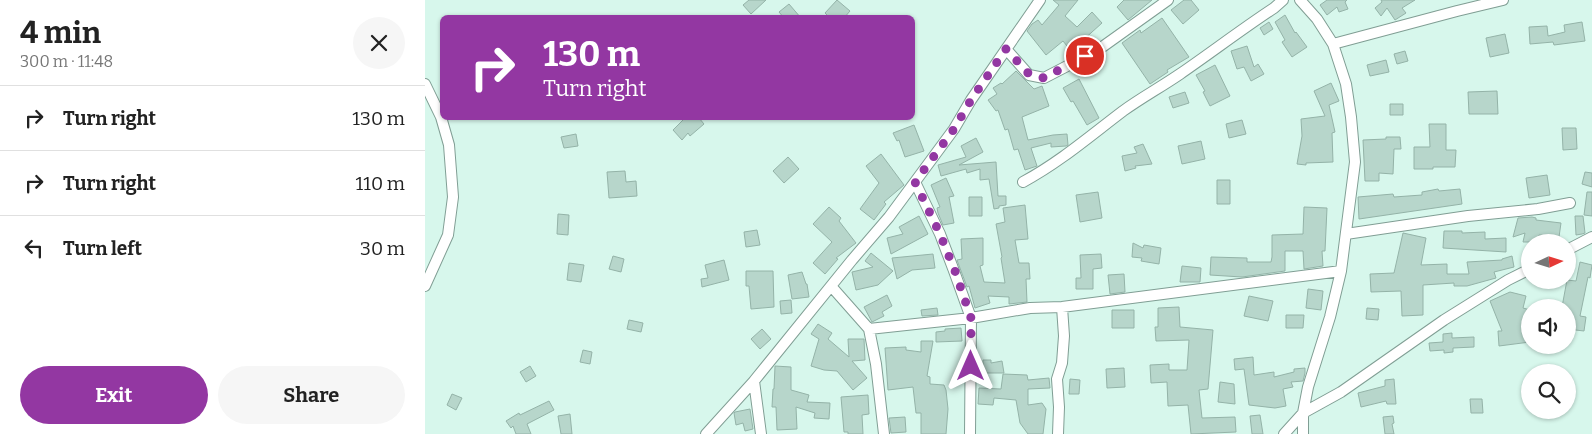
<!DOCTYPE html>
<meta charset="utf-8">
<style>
body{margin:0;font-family:Bitter,serif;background:#f6f6f6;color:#222;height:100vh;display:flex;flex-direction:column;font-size:19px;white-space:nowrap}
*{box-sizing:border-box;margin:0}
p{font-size:16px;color:#767676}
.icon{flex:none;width:28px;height:28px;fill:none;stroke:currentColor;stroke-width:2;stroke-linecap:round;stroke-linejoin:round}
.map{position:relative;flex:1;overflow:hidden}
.sheet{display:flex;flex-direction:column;background:#fff;width:425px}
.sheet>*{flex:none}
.top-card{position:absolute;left:15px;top:15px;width:475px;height:105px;border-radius:8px;box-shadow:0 1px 4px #0004;background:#9337a2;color:#fff;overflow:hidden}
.needle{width:32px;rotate:86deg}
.controls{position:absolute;left:1096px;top:234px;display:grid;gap:10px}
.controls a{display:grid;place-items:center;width:55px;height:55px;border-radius:50%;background:#fff;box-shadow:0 1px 4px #0004;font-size:25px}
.pin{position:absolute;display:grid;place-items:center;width:42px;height:42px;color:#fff;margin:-21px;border:2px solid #fff;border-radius:50%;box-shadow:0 1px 5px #0007}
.me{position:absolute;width:55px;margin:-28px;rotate:0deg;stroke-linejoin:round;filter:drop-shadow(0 0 4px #0008)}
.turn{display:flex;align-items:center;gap:18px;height:105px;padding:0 20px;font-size:22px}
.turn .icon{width:65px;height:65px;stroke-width:2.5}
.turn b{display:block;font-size:35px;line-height:42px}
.round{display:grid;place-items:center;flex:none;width:52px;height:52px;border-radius:26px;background:#f6f6f6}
.head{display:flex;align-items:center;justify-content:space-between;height:85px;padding:0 20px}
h1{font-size:30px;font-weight:700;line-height:38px}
.primary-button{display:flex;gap:10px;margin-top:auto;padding:10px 20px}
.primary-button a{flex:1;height:58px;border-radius:30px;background:#9337a2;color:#fff;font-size:20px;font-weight:700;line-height:58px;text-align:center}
.primary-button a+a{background:#f6f6f6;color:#222}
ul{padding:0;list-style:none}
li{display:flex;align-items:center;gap:15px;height:65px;padding:0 20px;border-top:1px solid #e0e0e0}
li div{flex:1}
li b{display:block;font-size:19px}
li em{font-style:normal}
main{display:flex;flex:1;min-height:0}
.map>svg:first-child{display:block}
.building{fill:#b7d6cb;stroke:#94b3a8}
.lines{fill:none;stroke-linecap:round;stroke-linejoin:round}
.minor-casing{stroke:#809e94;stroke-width:12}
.minor{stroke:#fff;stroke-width:10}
.route{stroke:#9337a2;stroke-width:9;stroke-dasharray:0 16.2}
</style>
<main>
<section class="sheet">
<div class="head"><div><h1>4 min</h1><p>300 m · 11:48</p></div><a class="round"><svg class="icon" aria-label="close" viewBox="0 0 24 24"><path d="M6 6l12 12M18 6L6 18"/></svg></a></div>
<ul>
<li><svg class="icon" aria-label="right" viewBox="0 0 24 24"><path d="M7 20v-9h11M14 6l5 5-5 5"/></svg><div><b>Turn right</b></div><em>130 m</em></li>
<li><svg class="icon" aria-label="right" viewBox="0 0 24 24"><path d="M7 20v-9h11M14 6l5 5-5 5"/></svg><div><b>Turn right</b></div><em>110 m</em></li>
<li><svg class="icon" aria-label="left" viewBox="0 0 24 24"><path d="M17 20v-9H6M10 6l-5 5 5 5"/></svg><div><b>Turn left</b></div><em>30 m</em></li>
</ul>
<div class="primary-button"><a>Exit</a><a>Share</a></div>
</section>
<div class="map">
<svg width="1167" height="434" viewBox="0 0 1167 434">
<rect width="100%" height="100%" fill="#d7f7ec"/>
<path class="building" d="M 324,0 L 341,0 L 326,14 L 318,5 Z
M 412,0 L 425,11 L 419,18 L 405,18 L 400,13 Z
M 628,0 L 653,0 L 640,16 L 652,27 L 667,12 L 677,23 L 646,51 L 638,41 L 621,55 L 602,31 L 607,24 L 613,20 L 617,25 L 634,5 Z
M 699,0 L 727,0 L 703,20 L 692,7 Z
M 759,0 L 766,0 L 774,10 L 758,24 L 746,10 Z
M 902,0 L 922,0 L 920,2 L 923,9 L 914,12 L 912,7 L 902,15 L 895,5 Z
M 956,0 L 990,0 L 977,8 L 981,13 L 970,20 L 962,8 L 956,16 L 950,8 L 957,2 Z
M 364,4 L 376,18 L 359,18 L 354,12 Z
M 860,15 L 870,33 L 871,32 L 882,47 L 867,57 L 857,42 L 860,40 L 850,22 Z
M 737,18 L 764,57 L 742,70 L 743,72 L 725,84 L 697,43 L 715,30 L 716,33 Z
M 844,22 L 848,29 L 839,35 L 835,28 Z
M 1157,22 L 1160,41 L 1129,45 L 1128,42 L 1105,44 L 1104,27 L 1122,26 L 1123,36 L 1140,32 L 1139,25 Z
M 1080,34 L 1084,53 L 1065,57 L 1061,38 Z
M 822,46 L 829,67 L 833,64 L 839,74 L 826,81 L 819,67 L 812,69 L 806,51 Z
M 980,51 L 983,61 L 972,64 L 969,54 Z
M 961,60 L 964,72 L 945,76 L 942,65 Z
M 790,65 L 805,96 L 785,106 L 778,92 L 780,91 L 771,75 Z
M 591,71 L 609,89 L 617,86 L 624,106 L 597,117 L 603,140 L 628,135 L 642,134 L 643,145 L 641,146 L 626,147 L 626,143 L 606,148 L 612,166 L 600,170 L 593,149 L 589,150 L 583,129 L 580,130 L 573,110 L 571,111 L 563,100 L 572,94 L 568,88 L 576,83 L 577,84 Z
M 654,79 L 674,118 L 662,125 L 648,101 L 646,102 L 638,88 Z
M 906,83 L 914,101 L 904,105 L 910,132 L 907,133 L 908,162 L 881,163 L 881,165 L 872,164 L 877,136 L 876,119 L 900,116 L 889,91 Z
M 1072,91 L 1073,114 L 1044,114 L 1043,92 Z
M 760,92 L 764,103 L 748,108 L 744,97 Z
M 965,104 L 978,104 L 978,115 L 965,115 Z
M 260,118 L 274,118 L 279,124 L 265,136 L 263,133 L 257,140 L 248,130 Z
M 817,120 L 821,134 L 804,138 L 801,124 Z
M 1004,124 L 1021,124 L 1021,150 L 1031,150 L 1030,167 L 1008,167 L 1008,169 L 989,169 L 989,147 L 1005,147 Z
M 489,125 L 499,151 L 480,157 L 474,140 L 472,141 L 468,133 Z
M 1137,128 L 1151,128 L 1152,149 L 1138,150 Z
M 151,134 L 153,146 L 139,148 L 136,137 Z
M 961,137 L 975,137 L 976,149 L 969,149 L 968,174 L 954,173 L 954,181 L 940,181 L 938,140 L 961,139 Z
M 551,138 L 558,152 L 534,165 L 571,162 L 573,196 L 581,196 L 581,205 L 574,206 L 574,208 L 569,209 L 564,179 L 555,180 L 555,169 L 542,173 L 541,169 L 516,176 L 513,165 L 541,157 L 536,146 Z
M 776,141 L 780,159 L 757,164 L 753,146 Z
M 718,144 L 727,164 L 710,166 L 711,168 L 700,171 L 697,156 L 712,153 L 709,147 Z
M 456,154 L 479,185 L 459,202 L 461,204 L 449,220 L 435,209 L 454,183 L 441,166 Z
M 363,157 L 374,169 L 359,183 L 348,171 Z
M 200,171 L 201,182 L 211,181 L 212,196 L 184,198 L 182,172 Z
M 1160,172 L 1167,173 L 1167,187 L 1157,184 Z
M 1122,175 L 1125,195 L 1104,198 L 1101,178 Z
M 521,178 L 529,196 L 524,197 L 529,223 L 518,225 L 513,213 L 512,208 L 515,207 L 506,185 Z
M 792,180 L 805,180 L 805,204 L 792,204 Z
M 1013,189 L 1014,191 L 1035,189 L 1037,204 L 934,219 L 933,197 L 968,194 L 969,197 L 997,195 L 997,192 Z
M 673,192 L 677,218 L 655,222 L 651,195 Z
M 1162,192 L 1167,192 L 1167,216 L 1159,215 Z
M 544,197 L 557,197 L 557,216 L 544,216 Z
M 600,205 L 603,239 L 590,240 L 594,263 L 604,263 L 605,279 L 601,279 L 602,302 L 584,304 L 584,297 L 563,296 L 565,303 L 550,308 L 544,286 L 542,287 L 532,260 L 537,259 L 536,239 L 558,238 L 558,265 L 555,266 L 559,282 L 580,283 L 576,258 L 577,257 L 571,224 L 580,222 L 578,208 Z
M 404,207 L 416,218 L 414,221 L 431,243 L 411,258 L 413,259 L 400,274 L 388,263 L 407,242 L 388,224 Z
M 879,207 L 902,208 L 900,251 L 897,251 L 898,266 L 879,269 L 878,251 L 860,251 L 860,271 L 817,277 L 785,275 L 786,257 L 822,258 L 822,262 L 846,262 L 847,257 L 847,235 L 878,234 Z
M 133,214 L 144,215 L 143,235 L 132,234 Z
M 494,216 L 503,234 L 466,254 L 462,238 L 478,234 L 474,227 Z
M 1150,216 L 1158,216 L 1160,233 L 1157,234 L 1151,235 Z
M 1107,217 L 1111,218 L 1111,220 L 1136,223 L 1134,237 L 1114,235 L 1112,242 L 1098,242 L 1100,233 L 1088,237 L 1093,218 Z
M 332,230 L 335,245 L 321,247 L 319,232 Z
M 1019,231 L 1037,231 L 1037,233 L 1060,232 L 1060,239 L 1081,238 L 1081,252 L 1018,248 Z
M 978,233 L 1001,238 L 996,265 L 1022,264 L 1022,274 L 1044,274 L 1042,262 L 1077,260 L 1077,259 L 1087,256 L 1089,267 L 1069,272 L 1071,278 L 1042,286 L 1029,286 L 1029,283 L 998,285 L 998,315 L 977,316 L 976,291 L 946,292 L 945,274 L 969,273 Z
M 708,243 L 718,248 L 719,245 L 736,248 L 734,264 L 716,261 L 717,258 L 707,257 Z
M 446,253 L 468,271 L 453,285 L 431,290 L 427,272 L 448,267 L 440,261 Z
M 508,254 L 510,268 L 487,270 L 472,279 L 467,258 Z
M 676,254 L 677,268 L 668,269 L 668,289 L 651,289 L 651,278 L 656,278 L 655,255 Z
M 188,256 L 199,259 L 196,272 L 184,269 Z
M 299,260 L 304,280 L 277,287 L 276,279 L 283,278 L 280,265 Z
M 1155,262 L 1167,265 L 1165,278 L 1163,277 L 1155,316 L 1161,317 L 1159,331 L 1142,329 L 1142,308 L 1137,307 L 1142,280 L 1151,281 Z
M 144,263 L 159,265 L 156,282 L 142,280 Z
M 757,266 L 776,268 L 775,282 L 755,282 Z
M 321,271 L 348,271 L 349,307 L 326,309 L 324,286 L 321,286 Z
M 377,272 L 381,284 L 382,284 L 384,297 L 367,299 L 363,275 Z
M 699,274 L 700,292 L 685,294 L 683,275 Z
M 883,289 L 898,291 L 896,310 L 881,308 Z
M 1085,292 L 1101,296 L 1098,308 L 1105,310 L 1105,342 L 1074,346 L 1073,331 L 1077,331 L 1065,301 Z
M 462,295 L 467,306 L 457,312 L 459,316 L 447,322 L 439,307 Z
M 824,296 L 848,301 L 843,321 L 819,316 Z
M 366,300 L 367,313 L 356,314 L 355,301 Z
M 754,307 L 755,327 L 788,330 L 783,389 L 774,390 L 777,418 L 810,417 L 811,432 L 766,434 L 763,405 L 743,406 L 742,382 L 726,383 L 725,365 L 744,364 L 744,370 L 762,370 L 764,340 L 731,341 L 730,327 L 733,327 L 733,308 Z
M 512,308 L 513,315 L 497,316 L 496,310 Z
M 942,308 L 954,309 L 953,320 L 941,319 Z
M 687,310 L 709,310 L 709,328 L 687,328 Z
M 861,315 L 879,315 L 878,328 L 861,328 Z
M 204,320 L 218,323 L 216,332 L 202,329 Z
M 393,324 L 407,333 L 403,339 L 424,357 L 423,339 L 439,339 L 440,360 L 427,361 L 442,378 L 428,390 L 412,371 L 399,370 L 386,366 L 394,339 L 386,334 Z
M 536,328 L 537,341 L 511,342 L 511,332 L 520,331 L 520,329 Z
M 337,329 L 346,339 L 335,349 L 326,339 Z
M 1027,333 L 1027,338 L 1049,337 L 1049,347 L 1028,348 L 1028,352 L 1019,353 L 1019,350 L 1005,351 L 1004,343 L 1018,342 L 1018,334 Z
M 496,341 L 508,341 L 502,376 L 505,377 L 505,384 L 519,385 L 521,390 L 523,409 L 521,434 L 496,434 L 496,413 L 491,413 L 488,387 L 463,390 L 460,348 L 481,347 L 481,350 L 496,352 Z
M 158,350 L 167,352 L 165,364 L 155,362 Z
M 828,357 L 829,375 L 849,372 L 849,377 L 869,372 L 869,369 L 880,368 L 880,373 L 878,381 L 866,382 L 868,387 L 858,389 L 861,406 L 850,408 L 824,405 L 819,369 L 810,370 L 809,359 Z
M 558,360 L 566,360 L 566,363 L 577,361 L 579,373 L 558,373 Z
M 105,366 L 111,376 L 101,382 L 95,372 Z
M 350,366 L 366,367 L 366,390 L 384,395 L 382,402 L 405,403 L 404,419 L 389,418 L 390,413 L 371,407 L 372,429 L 352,430 L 351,407 L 347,407 L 348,389 L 349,389 Z
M 699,368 L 700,387 L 682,388 L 681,369 Z
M 578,374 L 602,375 L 603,380 L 624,378 L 625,388 L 603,389 L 603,405 L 617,403 L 621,409 L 618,434 L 603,434 L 595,423 L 591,400 L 569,398 L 568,405 L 553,404 L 554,388 L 576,389 Z
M 645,379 L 655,380 L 654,394 L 644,394 Z
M 969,379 L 971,404 L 962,404 L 961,401 L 936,407 L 933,393 L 960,386 L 960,380 Z
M 795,382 L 809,384 L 810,404 L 793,402 Z
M 27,394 L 37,398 L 31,410 L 22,405 Z
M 443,395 L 444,414 L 437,415 L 438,434 L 423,434 L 423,432 L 419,432 L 416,397 Z
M 1045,399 L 1057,399 L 1058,413 L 1046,413 Z
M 124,401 L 129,410 L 102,424 L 106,434 L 91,434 L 88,426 L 86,428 L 81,421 L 94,413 L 95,415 Z
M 325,409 L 328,429 L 320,431 L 318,423 L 311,425 L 309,413 L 310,412 Z
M 145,414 L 147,434 L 136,434 L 133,416 Z
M 835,415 L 838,434 L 827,434 L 825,416 Z
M 968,416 L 969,423 L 967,424 L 969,434 L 960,434 L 958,417 Z
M 480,417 L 481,432 L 466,433 L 464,418 Z"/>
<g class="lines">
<defs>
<path id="minor" d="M 875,0 L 892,19 L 908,44 L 921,84 L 926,117 L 930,162 L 916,271 L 905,317 L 883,387 L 878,413 L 878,434
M 908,44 L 1032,11 L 1078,0
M 581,49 L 604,75 L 619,78 L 673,50 L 743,0
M 0,84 L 16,117 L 24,145 L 28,197 L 23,235 L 0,286
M 490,182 L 515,234 L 529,271 L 546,318 L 545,434
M 598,182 C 635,162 665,136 698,111 C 716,98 736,87 755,74 C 787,52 817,29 849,8 L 858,0
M 921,234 L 1043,216 L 1113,209 L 1145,203
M 1142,250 L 1167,237
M 406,286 L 444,329 L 451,364 L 459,434
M 444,329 L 546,318 L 605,308 L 637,307 L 916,271
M 329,381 L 336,434
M 281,434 L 329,381 L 427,260 L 464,217 L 529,129 L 546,100 L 615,0
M 633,434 L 634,407 L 632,379 L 637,363 L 639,336 L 637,307
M 859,434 L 878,413 L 916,392 L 1019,320 L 1083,280 L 1105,269"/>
</defs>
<use href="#minor" class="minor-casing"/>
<use href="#minor" class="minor"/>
</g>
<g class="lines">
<path class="route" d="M 546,366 L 546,318 L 530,271 L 515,234 L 490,182 L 529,129 L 546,100 L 581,49 L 604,74 L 619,78 L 660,56"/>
</g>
</svg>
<div class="controls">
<a><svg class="needle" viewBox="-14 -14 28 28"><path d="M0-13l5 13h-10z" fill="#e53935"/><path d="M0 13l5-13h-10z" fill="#767676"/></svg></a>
<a><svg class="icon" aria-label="sound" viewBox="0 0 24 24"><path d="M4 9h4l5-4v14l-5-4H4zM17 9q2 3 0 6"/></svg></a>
<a><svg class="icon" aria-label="search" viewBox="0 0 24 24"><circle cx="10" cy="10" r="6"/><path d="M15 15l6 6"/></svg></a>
</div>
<div class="pin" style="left:660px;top:56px;background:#d93025"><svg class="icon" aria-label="arrive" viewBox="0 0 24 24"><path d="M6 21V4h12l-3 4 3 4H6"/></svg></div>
<svg class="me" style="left:546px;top:366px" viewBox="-20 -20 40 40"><path d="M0-17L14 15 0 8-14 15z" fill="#9337a2" stroke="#fff" stroke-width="4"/></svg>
<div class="top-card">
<div class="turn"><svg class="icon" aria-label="right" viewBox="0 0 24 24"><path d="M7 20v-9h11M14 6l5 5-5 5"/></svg><div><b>130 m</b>Turn right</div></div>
</div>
</div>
</main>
